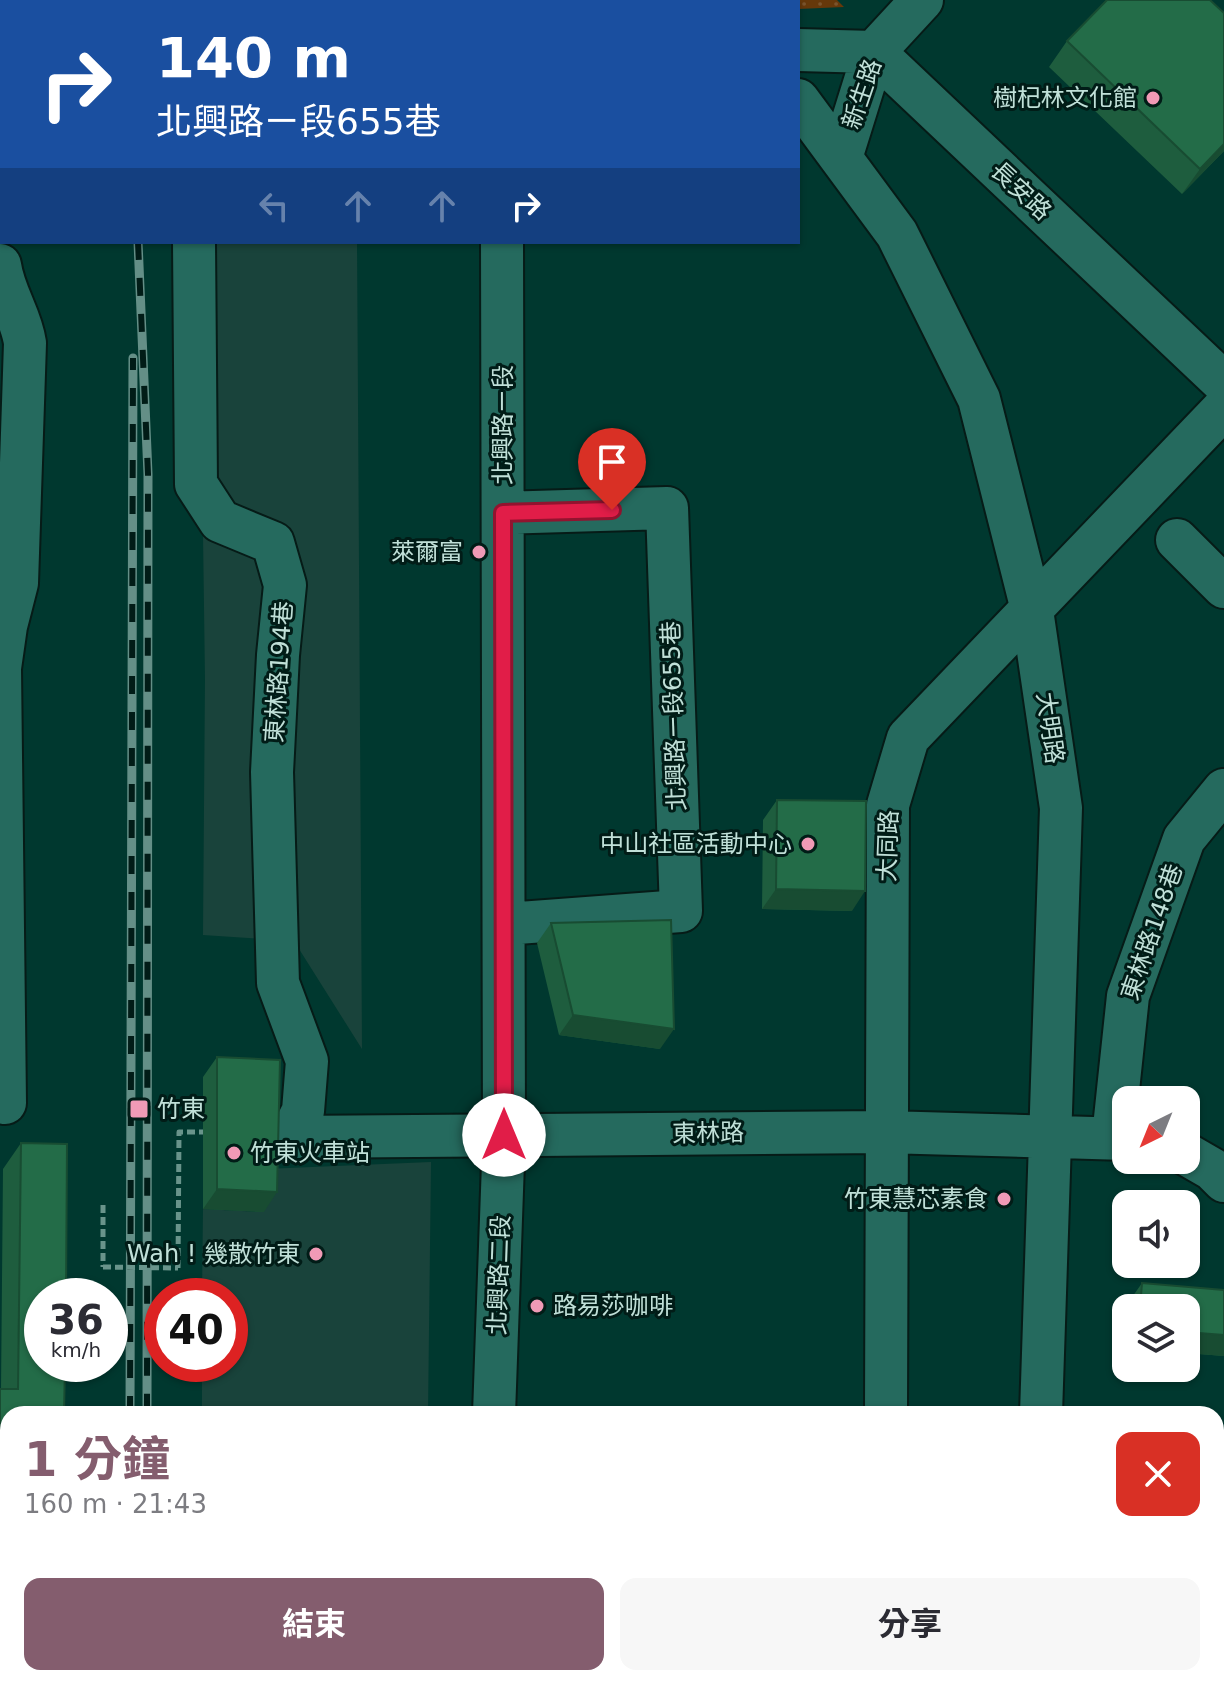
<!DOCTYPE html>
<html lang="zh-TW">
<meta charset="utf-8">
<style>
body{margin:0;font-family:"DejaVu Sans","Noto Sans TC",sans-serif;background:#f7f7f7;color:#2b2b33;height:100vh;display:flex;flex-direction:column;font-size:30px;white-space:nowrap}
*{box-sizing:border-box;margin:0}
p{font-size:26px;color:#7c7c81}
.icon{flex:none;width:44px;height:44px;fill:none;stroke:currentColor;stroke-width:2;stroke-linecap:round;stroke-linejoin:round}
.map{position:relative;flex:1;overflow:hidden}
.details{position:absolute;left:0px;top:1406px;width:1224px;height:280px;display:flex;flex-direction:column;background:#fff;border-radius:24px 24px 0 0;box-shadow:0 2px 6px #0004}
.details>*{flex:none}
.guide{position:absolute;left:0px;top:0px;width:800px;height:244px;box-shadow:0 2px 6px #0004;background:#1a4fa0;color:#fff;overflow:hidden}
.needle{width:52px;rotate:223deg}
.tools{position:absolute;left:1112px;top:1086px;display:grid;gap:16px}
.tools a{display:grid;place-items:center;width:88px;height:88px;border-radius:16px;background:#fff;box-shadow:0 2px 6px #0004;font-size:40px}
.speed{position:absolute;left:24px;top:1278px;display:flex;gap:16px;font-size:40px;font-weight:700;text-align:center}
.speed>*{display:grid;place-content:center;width:104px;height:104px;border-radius:50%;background:#fff;box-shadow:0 2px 6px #0004;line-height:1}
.speed small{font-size:20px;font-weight:400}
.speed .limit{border:12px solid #d22;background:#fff;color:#111}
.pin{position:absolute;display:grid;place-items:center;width:68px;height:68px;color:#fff;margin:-82px -34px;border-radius:50% 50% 50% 0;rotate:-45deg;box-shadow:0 0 8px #0007}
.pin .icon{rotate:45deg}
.me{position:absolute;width:88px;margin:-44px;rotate:0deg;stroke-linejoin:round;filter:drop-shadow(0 0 6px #0008)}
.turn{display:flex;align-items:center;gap:28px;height:168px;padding:0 24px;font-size:36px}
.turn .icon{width:104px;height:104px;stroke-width:2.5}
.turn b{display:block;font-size:56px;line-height:68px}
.lanes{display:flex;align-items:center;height:76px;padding:0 24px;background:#0003;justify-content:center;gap:40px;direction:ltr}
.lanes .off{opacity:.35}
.round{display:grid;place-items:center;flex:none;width:84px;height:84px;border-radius:16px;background:#f7f7f7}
.summary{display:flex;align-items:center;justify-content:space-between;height:136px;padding:0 24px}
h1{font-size:48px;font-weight:700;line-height:60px;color:#845d6e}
.button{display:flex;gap:16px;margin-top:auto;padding:16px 24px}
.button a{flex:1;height:92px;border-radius:16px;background:#845d6e;color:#fff;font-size:32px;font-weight:700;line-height:92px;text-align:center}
.button a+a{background:#f7f7f7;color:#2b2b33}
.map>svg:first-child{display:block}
.built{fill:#19433b}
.park{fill:url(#park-dots)}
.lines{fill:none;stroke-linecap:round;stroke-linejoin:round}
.minor-casing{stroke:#061b17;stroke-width:46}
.path{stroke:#69948b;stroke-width:5;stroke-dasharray:8 4;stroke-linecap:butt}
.minor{stroke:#256a5e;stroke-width:42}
.rail-casing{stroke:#648f87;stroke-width:9}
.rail{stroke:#011c17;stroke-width:6;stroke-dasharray:18;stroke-linecap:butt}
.path-bridge{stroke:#69948b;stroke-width:5;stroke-dasharray:8 4;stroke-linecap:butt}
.wall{fill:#1e5d3e}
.shaded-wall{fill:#184c32}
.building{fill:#236c48;stroke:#184c32;stroke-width:2}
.route-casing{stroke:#92132f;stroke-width:20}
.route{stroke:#e11d48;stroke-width:14}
.poi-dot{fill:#f09ab6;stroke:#011c17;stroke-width:3}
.labels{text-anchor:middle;stroke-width:6;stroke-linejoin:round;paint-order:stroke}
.street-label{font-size:24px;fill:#c0e0d8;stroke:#011c17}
.poi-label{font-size:24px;fill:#c0e0d8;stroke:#011c17;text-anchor:end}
</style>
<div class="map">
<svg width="1224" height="1686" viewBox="0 0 1224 1686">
<defs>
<pattern id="park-dots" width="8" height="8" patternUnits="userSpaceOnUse" patternTransform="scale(2)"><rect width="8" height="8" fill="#66380a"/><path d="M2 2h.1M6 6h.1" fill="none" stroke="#7a542d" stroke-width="1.8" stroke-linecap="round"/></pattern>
</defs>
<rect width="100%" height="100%" fill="#00382f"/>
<path class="built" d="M 199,242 L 357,242 L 362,1049 L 294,941 L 203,935 L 205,679 Z
M 431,1162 L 428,1414 L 202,1414 L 202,1364 L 230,1364 L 230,1296 L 202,1296 L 203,1209 L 263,1212 L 265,1169 Z
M 201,1678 L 424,1678 L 424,1686 L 201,1686 Z"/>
<path class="park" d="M 759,0 L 837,0 L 844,7 L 798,9 L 798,2 Z"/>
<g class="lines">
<defs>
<path id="minor" d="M 112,0 L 112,2
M 736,0 L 737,2
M 502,2 L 502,0
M 798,50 L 874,52 L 1224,383
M 798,100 L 897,234 L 979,399 L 1032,610 L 1061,808 L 1041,1414
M 841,158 L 874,52 L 922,0
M 0,195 L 2,195
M 194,242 L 196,484 L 220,521 L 273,543 L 285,585 L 278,655 L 272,772 L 278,983 L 307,1061 L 303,1111 L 290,1137 L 885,1132 L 1126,1139
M 0,265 C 4,294 21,315 25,343 L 17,583 L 6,626 L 0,668 L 5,1103
M 503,513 L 667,508 L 681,911 L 504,924
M 1177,540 L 1224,587
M 1113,1137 L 1128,996 L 1184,839 L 1224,790
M 1186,1154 L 1212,1169 L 1224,1181
M 494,1414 L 504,1135 L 502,242
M 886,1414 L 888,805 L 908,738 L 1224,408
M 887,1678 L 887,1686
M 484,1686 L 484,1678
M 1026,1686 L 1027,1678
M 1171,1686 L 1173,1678"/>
</defs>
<use href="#minor" class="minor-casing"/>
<path class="path" d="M 103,1205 L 103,1267
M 178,1268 L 179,1132 L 203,1132"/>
<use href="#minor" class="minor"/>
<defs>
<path id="rail" d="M 138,0 L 138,2
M 138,242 L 148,474 L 147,1414
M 130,1414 L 133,358
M 130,1686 L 130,1678
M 146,1686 L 146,1678"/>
</defs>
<use href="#rail" class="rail-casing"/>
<use href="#rail" class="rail"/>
<path class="path-bridge" d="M 103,1267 L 178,1268"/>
</g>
<path class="wall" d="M 230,0 L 329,0 L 328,2 L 230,2 Z
M 1224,13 L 1224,151 L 1182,194 L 1049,67 L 1067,41 Z
M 777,800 L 852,911 L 762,909 L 763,820 Z
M 551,923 L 660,1049 L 559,1035 L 537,943 Z
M 217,1057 L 264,1212 L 203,1209 L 203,1077 Z
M 21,1143 L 64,1414 L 1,1389 L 3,1169 Z
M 1142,1283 L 1224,1290 L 1224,1356 L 1186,1353 L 1186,1308 L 1127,1308 L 1128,1303 Z
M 1126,1323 L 1126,1348 L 1124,1347 Z
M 658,1678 L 795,1678 L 790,1685 L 785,1684 L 785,1686 L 656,1686 Z"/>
<path class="shaded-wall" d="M 244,0 L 329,0 L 328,2 L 242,2 Z
M 1224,144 L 1224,151 L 1182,194 L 1200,169 Z
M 776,889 L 865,891 L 852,911 L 762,909 Z
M 573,1015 L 674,1029 L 660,1049 L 559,1035 Z
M 217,1189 L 277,1192 L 264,1212 L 203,1209 Z
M 1186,1332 L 1224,1335 L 1224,1356 L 1186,1353 Z
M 0,1442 L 8,1442 L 8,1469 L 0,1468 Z
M 777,1678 L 795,1678 L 790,1685 L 774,1682 Z"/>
<path class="building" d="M 1107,0 L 1210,0 L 1224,13 L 1224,144 L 1200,169 L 1067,41 Z
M 777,800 L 866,801 L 865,891 L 776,889 Z
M 671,920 L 674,1029 L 573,1015 L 551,923 Z
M 217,1057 L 280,1060 L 277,1192 L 217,1189 Z
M 21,1143 L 67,1144 L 66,1296 L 42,1296 L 42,1364 L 65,1364 L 64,1414 L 8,1414 L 8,1442 L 0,1442 L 0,1389 L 18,1389 Z
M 1142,1283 L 1224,1290 L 1224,1335 L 1186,1332 L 1186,1308 L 1140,1308 Z
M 670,1678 L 787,1678 L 785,1686 L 668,1686 Z"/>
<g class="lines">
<defs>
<path id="route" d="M 504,1135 L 503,513 L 612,510"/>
</defs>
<use href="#route" class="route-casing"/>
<use href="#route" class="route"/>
</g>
<g class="poi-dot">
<circle cx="1153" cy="98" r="8"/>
<circle cx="479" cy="552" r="8"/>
<circle cx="808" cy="844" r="8"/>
<rect x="129" y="1099" width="20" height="20" rx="4"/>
<circle cx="234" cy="1153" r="8"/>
<circle cx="1004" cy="1199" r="8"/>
<circle cx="316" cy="1254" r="8"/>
<circle cx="537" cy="1306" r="8"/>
</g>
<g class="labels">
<g class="street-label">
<text transform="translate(862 94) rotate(-71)" y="8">新生路</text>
<text transform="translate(1021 191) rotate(43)" y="8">長安路</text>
<text transform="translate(503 425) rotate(-90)" y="8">北興路ㄧ段</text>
<text transform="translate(279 672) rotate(-86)" y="8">東林路194巷</text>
<text transform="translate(674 716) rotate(-92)" y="8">北興路ㄧ段655巷</text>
<text transform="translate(1050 728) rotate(82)" y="8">大明路</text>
<text transform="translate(888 846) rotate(-88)" y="8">大同路</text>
<text transform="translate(1152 932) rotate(-71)" y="8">東林路148巷</text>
<text transform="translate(708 1133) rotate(-1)" y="8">東林路</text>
<text transform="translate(499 1275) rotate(-88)" y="8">北興路二段</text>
</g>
<g class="poi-label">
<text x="1137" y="106">樹杞林文化館</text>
<text x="463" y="560">萊爾富</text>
<text x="792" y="852">中山社區活動中心</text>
<text x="157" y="1117" text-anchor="start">竹東</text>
<text x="250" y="1161" text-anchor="start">竹東火車站</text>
<text x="988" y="1207">竹東慧芯素食</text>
<text x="300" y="1262">Wah ! 幾散竹東</text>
<text x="553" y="1314" text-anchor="start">路易莎咖啡</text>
</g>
</g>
</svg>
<div class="tools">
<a><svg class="needle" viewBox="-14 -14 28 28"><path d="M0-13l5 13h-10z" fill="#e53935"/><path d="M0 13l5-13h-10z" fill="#7c7c81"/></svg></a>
<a><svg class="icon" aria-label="sound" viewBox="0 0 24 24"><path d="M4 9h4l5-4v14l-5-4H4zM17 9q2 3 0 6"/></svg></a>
<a><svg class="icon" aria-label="layers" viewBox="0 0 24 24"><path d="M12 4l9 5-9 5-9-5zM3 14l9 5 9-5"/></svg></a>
</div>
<div class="speed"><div>36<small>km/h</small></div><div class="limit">40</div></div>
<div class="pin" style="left:612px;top:510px;background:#d93025"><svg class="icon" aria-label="arrive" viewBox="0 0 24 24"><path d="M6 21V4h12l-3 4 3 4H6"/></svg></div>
<svg class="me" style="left:504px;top:1135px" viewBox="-20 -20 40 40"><circle r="19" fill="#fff"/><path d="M0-13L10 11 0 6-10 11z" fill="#e11d48"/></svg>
<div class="guide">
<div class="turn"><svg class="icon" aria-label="right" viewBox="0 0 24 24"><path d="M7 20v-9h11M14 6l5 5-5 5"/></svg><div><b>140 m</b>北興路ㄧ段655巷</div></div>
<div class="lanes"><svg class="icon off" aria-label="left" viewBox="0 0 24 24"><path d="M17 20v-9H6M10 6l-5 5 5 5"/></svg><svg class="icon off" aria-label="ahead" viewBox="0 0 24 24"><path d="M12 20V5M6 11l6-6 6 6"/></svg><svg class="icon off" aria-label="ahead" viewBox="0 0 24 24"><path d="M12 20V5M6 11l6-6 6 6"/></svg><svg class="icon" aria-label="right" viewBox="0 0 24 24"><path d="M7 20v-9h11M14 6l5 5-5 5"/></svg></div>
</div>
<section class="details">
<div class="summary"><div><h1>1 分鐘</h1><p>160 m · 21:43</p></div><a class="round" style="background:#d93025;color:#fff"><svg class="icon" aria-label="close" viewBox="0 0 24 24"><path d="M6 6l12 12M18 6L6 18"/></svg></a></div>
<div class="button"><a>結束</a><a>分享</a></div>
</section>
</div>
